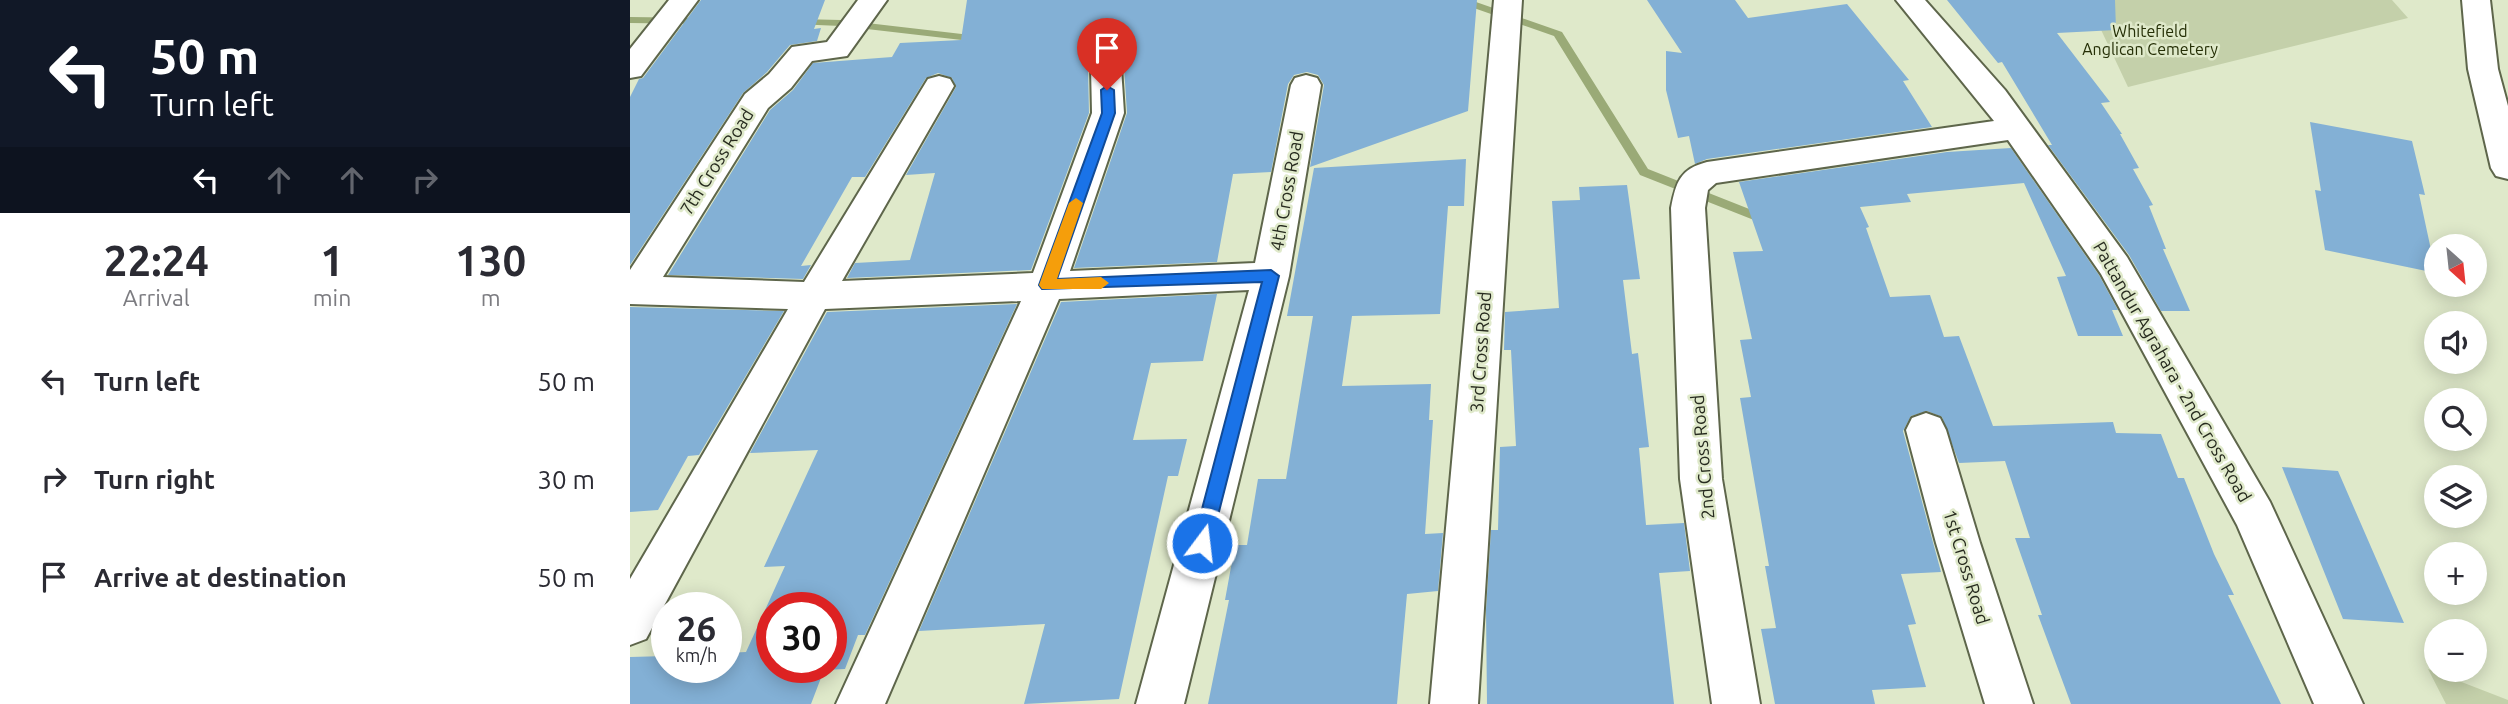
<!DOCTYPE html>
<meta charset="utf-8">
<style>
body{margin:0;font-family:Ubuntu,sans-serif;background:#f7f7f7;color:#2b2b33;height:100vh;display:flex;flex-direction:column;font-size:26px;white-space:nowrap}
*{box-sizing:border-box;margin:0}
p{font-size:23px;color:#7c7c81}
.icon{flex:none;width:38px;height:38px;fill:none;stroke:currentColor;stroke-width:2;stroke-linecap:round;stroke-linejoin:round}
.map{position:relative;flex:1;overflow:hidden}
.drawer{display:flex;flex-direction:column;background:#fff;width:630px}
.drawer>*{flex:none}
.hud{background:#111827;color:#fff;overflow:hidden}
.needle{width:46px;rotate:153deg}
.fabs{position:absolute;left:1794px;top:234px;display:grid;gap:14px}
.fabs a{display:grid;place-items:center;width:63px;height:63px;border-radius:50%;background:#fff;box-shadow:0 4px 18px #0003;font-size:35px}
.speed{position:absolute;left:21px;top:592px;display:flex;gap:14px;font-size:35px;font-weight:700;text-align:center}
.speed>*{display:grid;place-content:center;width:91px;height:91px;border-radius:50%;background:#fff;box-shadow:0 4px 18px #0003;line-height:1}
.speed small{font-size:18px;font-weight:400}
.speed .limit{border:10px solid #d22;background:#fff;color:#111}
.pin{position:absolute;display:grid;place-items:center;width:60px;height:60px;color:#fff;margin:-72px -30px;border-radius:50% 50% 50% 0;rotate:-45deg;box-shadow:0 0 7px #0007}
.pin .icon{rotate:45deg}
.me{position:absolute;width:77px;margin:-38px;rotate:15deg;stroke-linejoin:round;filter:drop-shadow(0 0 5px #0008)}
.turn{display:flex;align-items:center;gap:24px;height:147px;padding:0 35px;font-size:32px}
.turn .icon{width:91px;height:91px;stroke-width:2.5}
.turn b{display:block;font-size:49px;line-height:60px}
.lanes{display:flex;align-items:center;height:66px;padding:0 35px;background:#0003;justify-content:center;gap:35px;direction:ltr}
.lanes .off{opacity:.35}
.eta{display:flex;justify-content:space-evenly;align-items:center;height:119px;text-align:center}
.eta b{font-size:42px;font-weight:700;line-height:49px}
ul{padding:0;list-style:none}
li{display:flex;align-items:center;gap:21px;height:98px;padding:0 35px}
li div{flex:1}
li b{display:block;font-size:26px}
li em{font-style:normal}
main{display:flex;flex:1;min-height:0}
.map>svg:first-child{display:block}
.green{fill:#c4d0aa}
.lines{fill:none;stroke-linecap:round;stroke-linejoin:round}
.stream{fill:#9aaa77;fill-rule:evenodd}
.building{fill:#83b0d5;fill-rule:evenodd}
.minor-casing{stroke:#5e664b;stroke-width:4}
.minor{fill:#fff;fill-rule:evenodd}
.route{fill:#1a73e8;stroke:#114b97;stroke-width:2}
.slow{fill:#f59e0b}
.labels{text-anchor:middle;stroke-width:5;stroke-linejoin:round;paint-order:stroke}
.far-park-label{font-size:16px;fill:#252f06;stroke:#dfe9ca}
.street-label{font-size:18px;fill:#272b1f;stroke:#dfe9ca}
</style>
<main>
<section class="drawer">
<div class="hud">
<div class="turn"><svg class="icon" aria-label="left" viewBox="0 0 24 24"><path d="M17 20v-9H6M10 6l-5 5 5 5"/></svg><div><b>50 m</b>Turn left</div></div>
<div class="lanes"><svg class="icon" aria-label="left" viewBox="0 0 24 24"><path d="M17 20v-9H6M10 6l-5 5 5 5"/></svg><svg class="icon off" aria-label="ahead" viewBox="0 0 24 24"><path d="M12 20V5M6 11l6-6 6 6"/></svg><svg class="icon off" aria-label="ahead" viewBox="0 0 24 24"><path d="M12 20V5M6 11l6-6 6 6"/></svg><svg class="icon off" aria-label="right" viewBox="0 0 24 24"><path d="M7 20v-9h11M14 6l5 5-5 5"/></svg></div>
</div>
<div class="eta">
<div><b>22:24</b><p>Arrival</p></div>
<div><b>1</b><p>min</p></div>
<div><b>130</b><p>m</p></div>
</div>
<ul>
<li><svg class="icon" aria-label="left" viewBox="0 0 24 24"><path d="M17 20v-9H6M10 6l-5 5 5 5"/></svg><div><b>Turn left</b></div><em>50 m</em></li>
<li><svg class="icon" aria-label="right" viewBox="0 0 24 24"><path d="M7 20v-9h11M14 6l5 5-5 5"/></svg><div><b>Turn right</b></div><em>30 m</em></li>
<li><svg class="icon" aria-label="arrive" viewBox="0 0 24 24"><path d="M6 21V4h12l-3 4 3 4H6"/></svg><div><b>Arrive at destination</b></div><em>50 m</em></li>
</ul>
</section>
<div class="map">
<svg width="1878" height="704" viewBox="0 0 1878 704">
<rect width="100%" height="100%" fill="#dfe9ca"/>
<path class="green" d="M 1457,0 L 1762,0 L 1778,18 L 1498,87 Z
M 1798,669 L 1878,700 L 1878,704 L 1816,704 Z"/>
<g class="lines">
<path class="stream" d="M 829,1 L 846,2 L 932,32 L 1018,169 L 1142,218 L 1144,221 L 1142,224 L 1134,224 L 1010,175 L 924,36 L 841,7 L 825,6 L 824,4 Z
M 0,17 L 74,18 L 79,21 L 74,24 L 0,23 Z
M 168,19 L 211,20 L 349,36 L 354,39 L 349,42 L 211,26 L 164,24 L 163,22 Z"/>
</g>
<path class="building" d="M 71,0 L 195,0 L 184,29 L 191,28 L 187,41 L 160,45 L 137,72 L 113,93 L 0,265 L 0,97 L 9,79 L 13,78 Z
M 337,0 L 847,0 L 838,111 L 680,167 L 694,85 L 688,75 L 677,72 L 664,75 L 658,84 L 641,172 L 603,174 L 587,262 L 444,268 L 497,113 L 494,67 L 489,59 L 476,55 L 465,57 L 458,67 L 459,113 L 401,270 L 217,278 L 225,263 L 280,260 L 305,173 L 276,175 L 326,87 L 322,78 L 308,73 L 296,78 L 235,177 L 222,177 L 171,266 L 181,265 L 173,279 L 38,275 L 140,110 L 163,90 L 183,63 L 262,57 L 270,43 L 331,40 Z
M 1017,0 L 1105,0 L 1118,18 L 1217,4 L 1279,80 L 1273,81 L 1302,127 L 1077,159 L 1065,164 L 1059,136 L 1048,138 L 1036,90 L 1036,51 L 1052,53 Z
M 1317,0 L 1485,0 L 1486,30 L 1427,33 L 1480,102 L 1471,103 L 1492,134 L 1490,134 L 1509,168 L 1503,169 L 1523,205 L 1519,206 L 1536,249 L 1533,249 L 1560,311 L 1531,311 L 1499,255 L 1418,145 L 1422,145 L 1372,62 L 1368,63 Z
M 1680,122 L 1782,141 L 1795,195 L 1789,194 L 1806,273 L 1695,250 L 1685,190 L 1691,191 Z
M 1381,148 L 1469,275 L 1488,310 L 1482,310 L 1493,336 L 1448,336 L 1427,277 L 1436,276 L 1394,183 L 1277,194 L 1281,202 L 1230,207 L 1239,227 L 1236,228 L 1260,297 L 1300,295 L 1314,337 L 1329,336 L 1363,426 L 1483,422 L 1486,433 L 1531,434 L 1548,478 L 1554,478 L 1584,554 L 1604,595 L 1598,595 L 1651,704 L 1441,704 L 1408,615 L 1412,615 L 1385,538 L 1400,538 L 1375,461 L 1329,463 L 1312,417 L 1297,411 L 1281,416 L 1273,431 L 1311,572 L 1271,574 L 1286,624 L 1278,625 L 1296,687 L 1242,690 L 1245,704 L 1145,704 L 1131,629 L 1146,628 L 1135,566 L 1139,566 L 1110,398 L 1121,397 L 1110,340 L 1122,339 L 1103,252 L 1133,251 L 1109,182 L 1317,152 Z
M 836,159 L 834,206 L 818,206 L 810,314 L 722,316 L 712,386 L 801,384 L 799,420 L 803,420 L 795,534 L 813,533 L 808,591 L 777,594 L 767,704 L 578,704 L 599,600 L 595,600 L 605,545 L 617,545 L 628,479 L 656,479 L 683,316 L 657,316 L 684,168 Z
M 997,185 L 1010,279 L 993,280 L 1002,354 L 1008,353 L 1019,447 L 1009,448 L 1016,525 L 1054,523 L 1060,571 L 1029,573 L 1044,704 L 857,704 L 856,610 L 861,530 L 868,530 L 870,447 L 886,446 L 881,350 L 874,350 L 875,312 L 929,308 L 922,201 L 950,200 L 949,187 Z
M 587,294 L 573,361 L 521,363 L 503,440 L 557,439 L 548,476 L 538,476 L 489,699 L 394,704 L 415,624 L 289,631 L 431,302 Z
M 387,304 L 235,635 L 228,635 L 215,669 L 194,670 L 181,704 L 0,704 L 0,657 L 37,656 L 37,667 L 96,667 L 96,653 L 116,652 L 155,566 L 134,567 L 188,450 L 120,453 L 197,312 ZM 142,607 L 201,607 L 201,667 L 142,667 Z
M 0,307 L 154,311 L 69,455 L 58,456 L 28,510 L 0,512 Z
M 1652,467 L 1708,471 L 1774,623 L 1713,619 Z"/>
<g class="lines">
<defs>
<path id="minor" d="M 39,0 L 68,0 L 11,76 L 0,78 L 0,49 Z
M 228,0 L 257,0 L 217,56 L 182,61 L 161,88 L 138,108 L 33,277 L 174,282 L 298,79 L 309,76 L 320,79 L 324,86 L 212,281 L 403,273 L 462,113 L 461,67 L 465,60 L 476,58 L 487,60 L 491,67 L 494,113 L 440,271 L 625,263 L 661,85 L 665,78 L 676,75 L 687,78 L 691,85 L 659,276 L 554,704 L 506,704 L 619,290 L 429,299 L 255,704 L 206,704 L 391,301 L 195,309 L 16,639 L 0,645 L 0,579 L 158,309 L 0,304 L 0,270 L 115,94 L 139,74 L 162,47 L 197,42 Z
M 864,0 L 892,0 L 848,704 L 800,704 Z
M 1266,0 L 1295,0 L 1375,90 L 1497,257 L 1640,502 L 1733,704 L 1684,704 L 1607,525 L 1471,274 L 1378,140 L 1086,183 L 1078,190 L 1075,208 L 1092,479 L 1130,704 L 1082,704 L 1050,479 L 1041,208 C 1046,182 1050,169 1077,162 L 1364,121 Z
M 1832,0 L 1860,0 L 1868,69 L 1878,106 L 1878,179 L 1866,176 L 1861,168 L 1838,69 Z
M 1296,413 L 1310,418 L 1316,430 L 1350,543 L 1403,704 L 1355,704 L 1306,543 L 1276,430 L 1282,418 Z"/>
</defs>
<use href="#minor" class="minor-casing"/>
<use href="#minor" class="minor"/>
</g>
<path class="route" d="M 477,86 L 484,90 L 485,113 L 427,279 L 641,270 L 649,276 L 581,543 L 578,549 L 572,552 L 565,549 L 563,543 L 632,282 L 412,289 L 409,285 L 472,113 L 471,90 Z"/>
<path class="slow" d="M 446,198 L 453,203 L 427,279 L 471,277 L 479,283 L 471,289 L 412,289 L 409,285 L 439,203 Z"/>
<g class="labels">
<g class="far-park-label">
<text x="1520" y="37">Whitefield<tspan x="1520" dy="18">Anglican Cemetery</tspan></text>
</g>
<g class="street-label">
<text transform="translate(87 162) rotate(-58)" y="6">7th Cross Road</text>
<text transform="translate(657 191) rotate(-80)" y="6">4th Cross Road</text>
<text transform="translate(851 352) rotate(-86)" y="6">3rd Cross Road</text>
<text transform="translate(1542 372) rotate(60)" y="6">Pattandur Agrahara - 2nd Cross Road</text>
<text transform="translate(1073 457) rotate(-95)" y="6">2nd Cross Road</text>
<text transform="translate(1336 567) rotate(73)" y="6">1st Cross Road</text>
</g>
</g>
</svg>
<div class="fabs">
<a><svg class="needle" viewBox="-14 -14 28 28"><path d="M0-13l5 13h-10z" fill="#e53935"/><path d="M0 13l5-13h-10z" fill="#7c7c81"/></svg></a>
<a><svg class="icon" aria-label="sound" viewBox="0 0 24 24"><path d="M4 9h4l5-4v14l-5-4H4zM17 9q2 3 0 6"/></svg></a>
<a><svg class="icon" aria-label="search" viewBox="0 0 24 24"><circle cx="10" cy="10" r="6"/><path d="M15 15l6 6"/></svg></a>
<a><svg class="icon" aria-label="layers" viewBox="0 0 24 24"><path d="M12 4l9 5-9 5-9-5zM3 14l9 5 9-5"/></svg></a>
<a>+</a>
<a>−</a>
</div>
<div class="speed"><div>26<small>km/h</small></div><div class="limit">30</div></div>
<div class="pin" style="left:477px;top:90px;background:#d93025"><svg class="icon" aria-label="arrive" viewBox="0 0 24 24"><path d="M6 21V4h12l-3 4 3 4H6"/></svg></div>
<svg class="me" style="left:572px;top:543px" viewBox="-20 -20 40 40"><circle r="17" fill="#1a73e8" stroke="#fff" stroke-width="3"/><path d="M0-11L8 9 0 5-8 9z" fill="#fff"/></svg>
</div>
</main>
